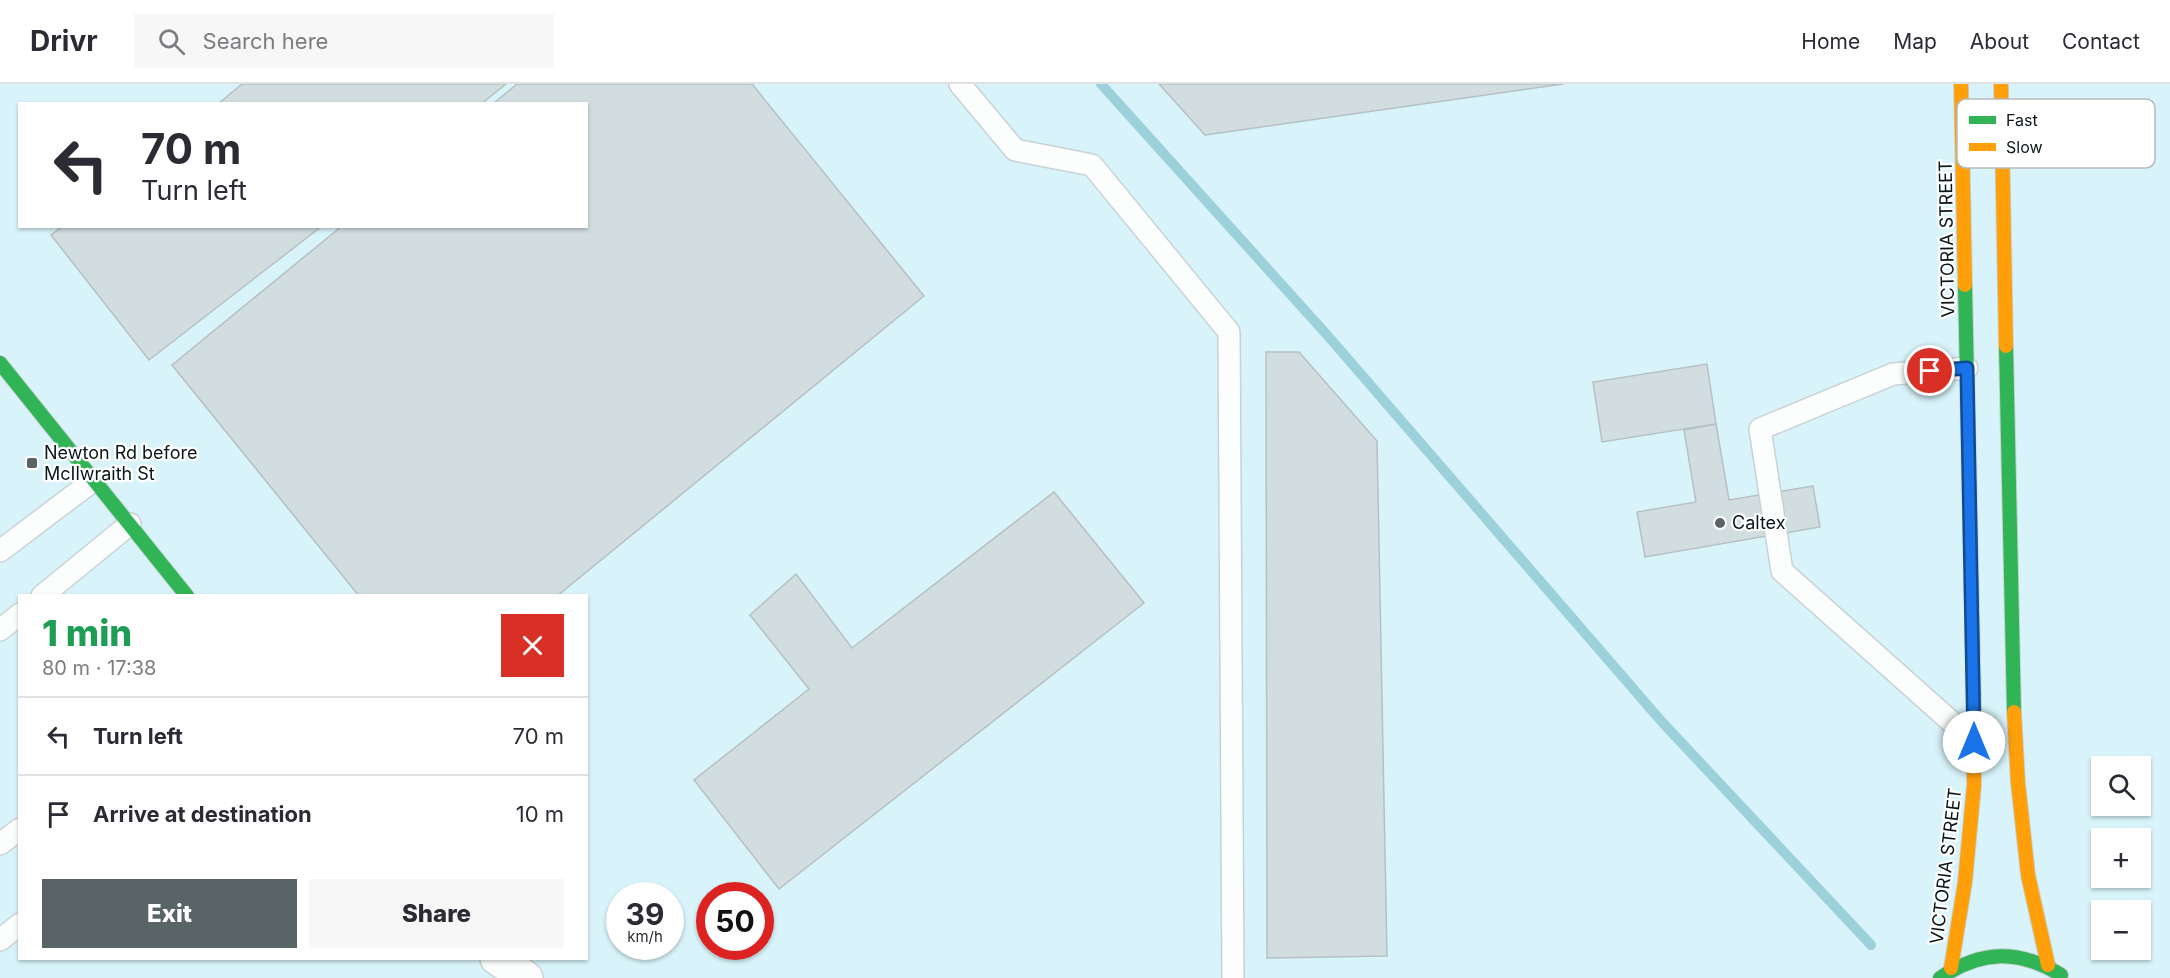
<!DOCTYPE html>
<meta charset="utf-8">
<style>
body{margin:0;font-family:Inter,sans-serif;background:#f7f7f7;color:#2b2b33;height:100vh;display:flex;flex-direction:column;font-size:22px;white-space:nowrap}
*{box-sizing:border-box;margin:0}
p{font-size:20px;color:#7c7c81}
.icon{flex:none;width:33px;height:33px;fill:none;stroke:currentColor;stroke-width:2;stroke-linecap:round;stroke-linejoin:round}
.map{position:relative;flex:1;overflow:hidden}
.sheet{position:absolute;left:18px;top:510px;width:570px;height:366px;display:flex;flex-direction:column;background:#fff;border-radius:0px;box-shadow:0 2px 4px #0004}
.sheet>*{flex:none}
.banner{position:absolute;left:18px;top:18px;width:570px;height:126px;border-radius:0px;box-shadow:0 2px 4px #0004;background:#fff;color:#2b2b33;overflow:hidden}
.fabs{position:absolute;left:2091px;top:672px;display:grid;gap:12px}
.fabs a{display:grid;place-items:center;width:60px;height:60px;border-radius:0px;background:#fff;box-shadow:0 2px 4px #0004;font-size:30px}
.speed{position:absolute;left:606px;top:798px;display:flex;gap:12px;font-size:30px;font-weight:700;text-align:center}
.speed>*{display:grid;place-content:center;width:78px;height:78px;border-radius:50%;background:#fff;box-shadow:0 2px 4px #0004;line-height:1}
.speed small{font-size:15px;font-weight:400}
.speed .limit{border:9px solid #d22;background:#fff;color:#111}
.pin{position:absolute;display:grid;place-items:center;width:51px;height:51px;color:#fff;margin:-26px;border:3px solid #fff;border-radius:50%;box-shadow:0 2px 6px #0007}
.me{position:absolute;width:66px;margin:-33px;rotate:0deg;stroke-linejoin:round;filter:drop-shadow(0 0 4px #0008)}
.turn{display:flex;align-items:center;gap:21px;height:126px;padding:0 24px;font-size:27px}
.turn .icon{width:78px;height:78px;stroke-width:2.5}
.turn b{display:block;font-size:42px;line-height:51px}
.round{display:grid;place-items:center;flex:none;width:63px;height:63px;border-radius:0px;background:#f7f7f7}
.overview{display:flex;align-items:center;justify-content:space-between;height:102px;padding:0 24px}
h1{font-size:36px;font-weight:800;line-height:45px;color:#1e9e55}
.button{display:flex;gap:12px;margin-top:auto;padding:12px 24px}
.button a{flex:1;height:69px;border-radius:0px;background:#596467;color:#fff;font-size:24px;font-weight:800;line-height:69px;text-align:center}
.button a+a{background:#f7f7f7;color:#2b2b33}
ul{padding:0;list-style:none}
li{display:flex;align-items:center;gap:18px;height:78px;padding:0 24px;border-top:2px solid #e1e1e2}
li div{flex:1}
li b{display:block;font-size:22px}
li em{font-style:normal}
header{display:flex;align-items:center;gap:36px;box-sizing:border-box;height:84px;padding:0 30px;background:#fff;border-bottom:2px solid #e1e1e2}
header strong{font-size:28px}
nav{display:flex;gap:33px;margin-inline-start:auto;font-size:21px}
.search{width:420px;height:54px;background:#f7f7f7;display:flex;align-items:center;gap:15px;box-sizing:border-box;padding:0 21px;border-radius:0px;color:#7c7c81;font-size:22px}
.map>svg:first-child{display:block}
.built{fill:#d8f4fa;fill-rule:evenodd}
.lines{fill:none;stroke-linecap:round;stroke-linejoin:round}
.stream{stroke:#9cd0da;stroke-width:10}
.building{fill:#d2dddf;stroke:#b5c0c2;stroke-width:1.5}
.lane-casing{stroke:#c7d2d4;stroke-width:24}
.street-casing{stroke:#c7d2d4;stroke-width:36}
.fast-casing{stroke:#c7d2d4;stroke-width:16}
.slow-casing{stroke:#c7d2d4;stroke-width:16}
.lane{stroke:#fcfefe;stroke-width:21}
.street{stroke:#fcfefe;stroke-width:33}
.fast{stroke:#30b455;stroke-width:14}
.slow{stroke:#ff9f0a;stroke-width:14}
.route-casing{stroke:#114b97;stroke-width:15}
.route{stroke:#1a73e8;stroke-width:10}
.poi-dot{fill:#596467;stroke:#fff;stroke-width:2}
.labels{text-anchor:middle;stroke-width:4.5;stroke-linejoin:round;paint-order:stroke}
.street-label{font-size:18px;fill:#0b1619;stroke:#fff}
.poi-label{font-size:18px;fill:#0b1619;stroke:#fff;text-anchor:start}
.key{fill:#fff;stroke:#b6b9ba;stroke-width:1.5}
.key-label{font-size:16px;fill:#0b1619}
</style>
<header>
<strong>Drivr</strong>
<div class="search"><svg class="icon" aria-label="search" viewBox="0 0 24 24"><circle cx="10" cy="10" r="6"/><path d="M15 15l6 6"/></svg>Search here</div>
<nav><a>Home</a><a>Map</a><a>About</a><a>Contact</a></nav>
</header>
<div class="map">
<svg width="2170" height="894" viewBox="0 0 2170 894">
<rect width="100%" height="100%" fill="#ebf6f8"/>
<path class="built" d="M 0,0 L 2170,0 L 2170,894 L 0,894 ZM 20,20 L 586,20 L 586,142 L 20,142 ZM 20,512 L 586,512 L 586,874 L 20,874 ZM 2102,682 L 2140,682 L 2140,722 L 2102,722 ZM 2102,754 L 2140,754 L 2140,794 L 2102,794 ZM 620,812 L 670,812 L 670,862 L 620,862 ZM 710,812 L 760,812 L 760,862 L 710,862 ZM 2102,826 L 2140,826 L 2140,866 L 2102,866 Z"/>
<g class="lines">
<path class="stream" d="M 1101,0 L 1328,252 L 1662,638 L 1871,861"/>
</g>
<path class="building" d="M 242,0 L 506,0 L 481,20 L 218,20 Z
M 517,0 L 752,0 L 924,212 L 557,512 L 359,512 L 172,281 L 342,142 L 586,142 L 586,20 L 493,20 Z
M 1159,0 L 1563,0 L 1205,51 Z
M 63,142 L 322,142 L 149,276 L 51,151 Z
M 1266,268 L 1299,268 L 1377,357 L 1387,872 L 1267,874 Z
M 1707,280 L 1716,340 L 1602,358 L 1593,298 Z
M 1716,340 L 1729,416 L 1813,402 L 1820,443 L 1645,473 L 1637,428 L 1696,418 L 1684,346 Z
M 1054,408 L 1144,519 L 779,805 L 694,696 L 809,605 L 750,531 L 796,490 L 852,564 Z"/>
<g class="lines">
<defs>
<path id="lane" d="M 960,0 L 1015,66 L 1092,81 L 1229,248 L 1233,894
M 1967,284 L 1893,290 L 1760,345 L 1782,487 L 1974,658
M 0,467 L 94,396
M 42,512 L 130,440
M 0,546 L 20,530
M 0,760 L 20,745
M 0,856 L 20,840"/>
<path id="street" d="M 497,874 L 526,894"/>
<path id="fast" d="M 1965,201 L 1974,625
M 2006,262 L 2014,628
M 0,279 L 187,512
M 1940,894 C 1981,866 2019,865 2061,891"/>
<path id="slow" d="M 1961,0 L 1965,201
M 2001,0 L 2006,262
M 2014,628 L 2018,699 L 2028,791 L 2048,881
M 1951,884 L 1965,798 L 1974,701 L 1974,625"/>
</defs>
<use href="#lane" class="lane-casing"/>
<use href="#street" class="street-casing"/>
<use href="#fast" class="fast-casing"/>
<use href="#slow" class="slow-casing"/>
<use href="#lane" class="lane"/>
<use href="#street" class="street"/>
<use href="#fast" class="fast"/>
<use href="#slow" class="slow"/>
</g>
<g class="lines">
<defs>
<path id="route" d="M 1930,287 L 1967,284 L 1974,658"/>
</defs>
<use href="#route" class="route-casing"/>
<use href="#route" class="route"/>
</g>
<g class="poi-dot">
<rect x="26" y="373" width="12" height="12" rx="3"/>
<circle cx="1720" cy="439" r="6"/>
</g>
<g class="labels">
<g class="street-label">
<text transform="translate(1947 155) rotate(-91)" y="6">VICTORIA STREET</text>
<text transform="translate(1946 782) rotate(-83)" y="6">VICTORIA STREET</text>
</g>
<g class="poi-label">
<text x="44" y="375">Newton Rd before<tspan x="44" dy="21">McIlwraith St</tspan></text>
<text x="1732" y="445">Caltex</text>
</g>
</g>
<rect x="1957" y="15" width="198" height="69" rx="9" class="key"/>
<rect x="1969" y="32" width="27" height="8" fill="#30b455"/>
<rect x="1969" y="59" width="27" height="8" fill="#ff9f0a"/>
<g class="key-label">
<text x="2006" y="42">Fast</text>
<text x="2006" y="69">Slow</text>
</g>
</svg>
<div class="fabs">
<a><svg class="icon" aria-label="search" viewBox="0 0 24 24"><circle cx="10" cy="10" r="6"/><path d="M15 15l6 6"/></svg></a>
<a>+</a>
<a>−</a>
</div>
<div class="speed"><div>39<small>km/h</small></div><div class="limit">50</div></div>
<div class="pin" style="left:1930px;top:287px;background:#d93025"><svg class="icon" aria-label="arrive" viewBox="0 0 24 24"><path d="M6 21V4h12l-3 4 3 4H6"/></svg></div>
<svg class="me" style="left:1974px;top:658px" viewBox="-20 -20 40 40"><circle r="19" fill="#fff"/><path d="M0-13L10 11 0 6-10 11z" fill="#1a73e8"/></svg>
<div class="banner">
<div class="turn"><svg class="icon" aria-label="left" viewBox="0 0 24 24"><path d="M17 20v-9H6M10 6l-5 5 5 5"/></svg><div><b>70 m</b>Turn left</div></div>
</div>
<section class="sheet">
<div class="overview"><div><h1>1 min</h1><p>80 m · 17:38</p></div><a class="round" style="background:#d93025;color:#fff"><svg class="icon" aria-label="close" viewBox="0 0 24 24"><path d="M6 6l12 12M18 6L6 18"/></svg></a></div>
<ul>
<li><svg class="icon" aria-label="left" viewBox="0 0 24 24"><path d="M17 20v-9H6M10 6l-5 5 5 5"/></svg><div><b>Turn left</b></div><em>70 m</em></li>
<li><svg class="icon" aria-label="arrive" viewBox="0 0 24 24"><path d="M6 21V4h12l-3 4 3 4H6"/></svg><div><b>Arrive at destination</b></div><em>10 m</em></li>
</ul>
<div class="button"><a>Exit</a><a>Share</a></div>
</section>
</div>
